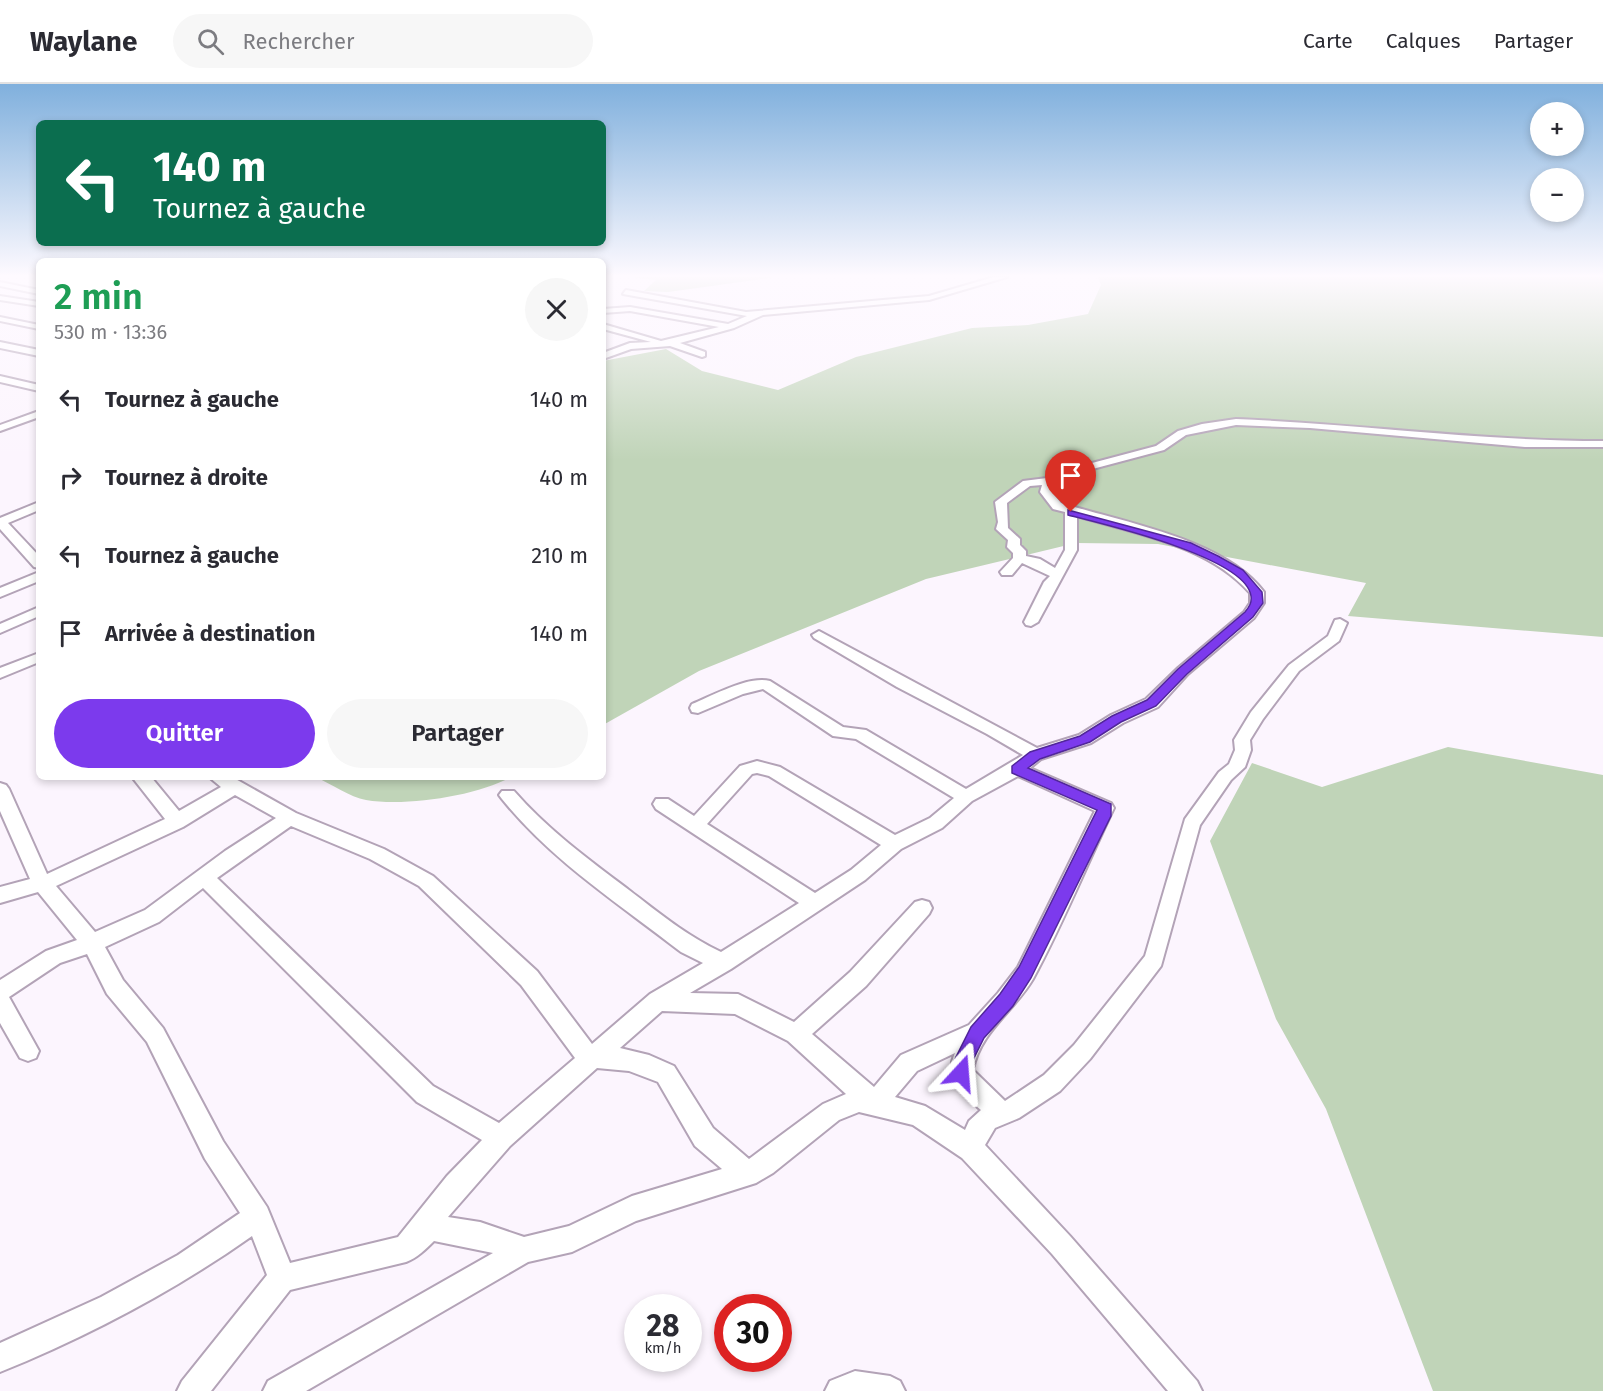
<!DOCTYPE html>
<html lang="fr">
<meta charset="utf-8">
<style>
body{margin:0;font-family:"Fira Sans",sans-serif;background:#f7f7f7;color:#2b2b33;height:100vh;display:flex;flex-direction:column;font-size:22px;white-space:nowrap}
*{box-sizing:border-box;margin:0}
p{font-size:20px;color:#7c7c81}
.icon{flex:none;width:33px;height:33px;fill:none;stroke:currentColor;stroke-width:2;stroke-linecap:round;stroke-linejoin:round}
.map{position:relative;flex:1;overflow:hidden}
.details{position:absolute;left:36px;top:174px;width:570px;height:522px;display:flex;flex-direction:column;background:#fff;border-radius:9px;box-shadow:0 3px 9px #0003}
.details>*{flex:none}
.hud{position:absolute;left:36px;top:36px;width:570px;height:126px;border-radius:9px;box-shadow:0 3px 9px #0003;background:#0b6e4f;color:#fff;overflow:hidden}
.buttons{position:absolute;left:1530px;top:18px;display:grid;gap:12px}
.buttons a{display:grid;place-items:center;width:54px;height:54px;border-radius:50%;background:#fff;box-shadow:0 3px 9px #0003;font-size:30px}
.speed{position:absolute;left:624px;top:1210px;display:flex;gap:12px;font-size:30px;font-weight:700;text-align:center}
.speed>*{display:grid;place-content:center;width:78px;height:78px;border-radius:50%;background:#fff;box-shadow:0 3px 9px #0003;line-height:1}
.speed small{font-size:15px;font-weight:400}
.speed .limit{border:9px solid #d22;background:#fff;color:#111}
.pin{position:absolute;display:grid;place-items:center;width:51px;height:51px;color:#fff;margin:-62px -26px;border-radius:50% 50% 50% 0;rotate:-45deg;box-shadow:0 0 6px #0007}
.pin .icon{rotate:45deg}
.me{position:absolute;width:66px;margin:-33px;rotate:19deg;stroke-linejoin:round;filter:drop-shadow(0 0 4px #0008)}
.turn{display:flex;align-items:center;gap:21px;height:126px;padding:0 18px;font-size:27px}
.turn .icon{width:78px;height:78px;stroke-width:2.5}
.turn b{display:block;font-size:42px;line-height:51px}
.round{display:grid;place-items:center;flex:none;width:63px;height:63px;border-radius:32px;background:#f7f7f7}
.head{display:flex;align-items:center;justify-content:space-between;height:102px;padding:0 18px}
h1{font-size:36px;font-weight:600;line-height:45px;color:#1e9e55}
.primary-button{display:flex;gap:12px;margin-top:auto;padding:12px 18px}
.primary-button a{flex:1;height:69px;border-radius:36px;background:#7c3aed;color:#fff;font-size:24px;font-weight:600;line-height:69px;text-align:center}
.primary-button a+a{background:#f7f7f7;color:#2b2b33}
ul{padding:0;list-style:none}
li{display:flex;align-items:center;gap:18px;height:78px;padding:0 18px}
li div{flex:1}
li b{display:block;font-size:22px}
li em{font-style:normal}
header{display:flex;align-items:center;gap:36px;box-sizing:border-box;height:84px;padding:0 30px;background:#fff;border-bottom:2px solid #e1e1e2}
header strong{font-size:28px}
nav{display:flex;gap:33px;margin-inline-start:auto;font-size:21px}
.search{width:420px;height:54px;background:#f7f7f7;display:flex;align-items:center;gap:15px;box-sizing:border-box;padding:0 21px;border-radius:33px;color:#7c7c81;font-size:22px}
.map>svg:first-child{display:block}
.green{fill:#c0d4b8}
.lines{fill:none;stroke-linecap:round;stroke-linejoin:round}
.minor-casing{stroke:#b3a3b7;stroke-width:4}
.minor{fill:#fff;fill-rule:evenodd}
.route{fill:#7c3aed;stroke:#51269a;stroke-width:1.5}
</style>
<header>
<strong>Waylane</strong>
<div class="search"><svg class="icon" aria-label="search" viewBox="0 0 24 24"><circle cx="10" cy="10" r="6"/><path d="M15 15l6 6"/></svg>Rechercher</div>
<nav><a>Carte</a><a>Calques</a><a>Partager</a></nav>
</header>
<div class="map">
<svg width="1603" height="1307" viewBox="0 0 1603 1307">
<rect width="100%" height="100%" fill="#fcf5fe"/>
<path class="green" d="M 630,193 L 776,193 L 668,208 L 644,207 L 656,196 Z
M 1098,193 L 1603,193 L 1603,553 L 1348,532 L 1366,499 L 1158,460 L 1076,459 L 926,495 L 699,587 L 603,641 L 603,277 L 666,265 L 702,287 L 778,306 L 856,273 L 972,244 L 1028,241 L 1088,230 L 1101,201 Z
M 1448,663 L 1603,691 L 1603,1307 L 1433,1307 L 1326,1025 L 1276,935 L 1210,757 L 1252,679 L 1322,703 Z
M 316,693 L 511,693 C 477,712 405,723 366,716 C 350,713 331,700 316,693 Z"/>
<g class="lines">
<defs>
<path id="minor" d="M 994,193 L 1007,193 L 929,216 L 763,231 L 734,244 L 680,259 L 705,268 L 705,272 L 702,273 L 670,262 L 631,265 L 603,275 L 603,269 L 630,259 L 651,258 L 603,245 L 603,240 L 661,257 L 719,243 L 630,227 L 603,229 L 603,225 L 630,223 L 728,240 L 747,232 L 623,210 L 626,206 L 746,228 L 929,212 Z
M 0,198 L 39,206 L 39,210 L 0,202 Z
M 0,212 L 39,218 L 39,222 L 0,216 Z
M 0,233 L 39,241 L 39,245 L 0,237 Z
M 0,258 L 39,266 L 39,272 L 0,264 Z
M 0,292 L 39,301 L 39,307 L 0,298 Z
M 39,327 L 39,333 L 0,347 L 0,341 Z
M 1236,335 C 1359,340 1480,357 1603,357 L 1603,363 L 1525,363 L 1310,344 L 1236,341 L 1186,351 L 1164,366 L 1085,387 L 1054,399 L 1052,408 L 1061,419 C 1122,438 1225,455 1264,508 L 1264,519 L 1254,534 L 1188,590 L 1158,623 L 1123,639 L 1091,659 L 1041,675 L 1030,684 L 1111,719 L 1114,724 C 1087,780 1063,840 1033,895 C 1015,926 979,949 973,986 L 1005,1017 L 1044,991 L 1074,961 L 1145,872 L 1185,735 L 1219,688 L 1229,680 L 1235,666 L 1234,656 L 1251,628 L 1289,581 L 1328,552 L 1335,536 L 1340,535 L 1347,539 L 1339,557 L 1299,587 L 1263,635 L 1250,656 L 1251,666 L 1245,683 L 1231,696 L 1200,741 L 1161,882 L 1090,975 L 1060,1007 L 1019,1034 L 995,1044 L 985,1061 L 1070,1152 L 1197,1297 L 1202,1307 L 1168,1307 L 1052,1170 L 962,1074 L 913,1041 L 859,1028 L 839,1036 L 773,1089 L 756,1099 L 636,1137 L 572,1168 L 528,1178 L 306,1307 L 263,1307 L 268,1297 L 493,1169 L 434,1157 C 426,1165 417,1174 406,1178 L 290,1206 L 211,1307 L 177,1307 L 182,1297 L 267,1191 L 252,1152 C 174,1207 89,1252 0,1288 L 0,1259 L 101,1213 L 178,1171 L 240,1129 L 205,1075 L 147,958 L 107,910 L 87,870 L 60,879 L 9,913 L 39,967 L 36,974 L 28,977 L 20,974 L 0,939 L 0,896 L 46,867 L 77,856 L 38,808 L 0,819 L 0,803 L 30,795 L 0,727 L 0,699 L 6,701 L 9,705 L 47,790 L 165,735 L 132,693 L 151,693 L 179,727 L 221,703 L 209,693 L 232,693 L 296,729 L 384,765 L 433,792 L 537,887 L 592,960 L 650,910 L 703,879 L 681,868 C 619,820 551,776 502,715 L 499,711 L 502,707 L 514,707 C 548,746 588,775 629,806 C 659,829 687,852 721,868 L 799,819 L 656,725 L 653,720 L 656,715 L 668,715 L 694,732 L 740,682 L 757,677 L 780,683 L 895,751 L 930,734 L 954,714 L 856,655 L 833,652 L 763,605 L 743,610 L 698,629 L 692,628 L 690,624 L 692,620 C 712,612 749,591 770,597 L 843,643 L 866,646 L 966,705 L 1023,671 L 987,650 L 897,603 L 814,554 L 812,551 L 819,547 L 1037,664 L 1079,651 L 1111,631 L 1146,615 L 1178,584 L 1244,528 L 1250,519 L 1250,509 C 1208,461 1136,450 1077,432 L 1077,466 L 1038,538 L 1031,542 L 1026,541 L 1024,538 L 1044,498 L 1050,492 L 1022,479 L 1012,491 L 1002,491 L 1000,488 L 1013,474 L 1013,469 L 1007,463 L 1008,456 L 996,445 L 998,438 L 995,418 L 1023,397 L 1047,394 L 1077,383 L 1156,362 L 1178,347 L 1202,340 ZM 1042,401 L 1040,408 L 1053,425 L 1065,428 L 1065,466 L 1055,484 L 1040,475 L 1026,472 L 1026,467 L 1020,461 L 1020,455 L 1008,444 L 1007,419 L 1030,402 ZM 757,689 L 769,692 L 881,761 L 851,786 L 815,809 L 707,740 L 752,690 ZM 1018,692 L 1095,727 L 1018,883 L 998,909 L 969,941 L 901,971 L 874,1003 L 812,950 L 866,902 L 929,830 L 932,824 L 929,818 L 922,816 L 915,818 L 850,888 L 794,938 L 738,910 L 690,909 L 731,885 L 865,796 L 901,765 L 942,744 L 972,717 ZM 235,711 L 276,734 L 225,767 L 145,826 L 95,848 L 56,802 L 183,743 ZM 291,742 L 370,775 L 419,802 L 521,901 L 575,974 L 499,1039 L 433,1002 L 217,794 ZM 203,804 L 417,1018 L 482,1056 L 447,1092 L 398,1153 L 290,1179 L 267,1123 L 223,1057 L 163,944 L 123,896 L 105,863 L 159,838 ZM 662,927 L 735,930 L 788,957 L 846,1010 L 823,1020 L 749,1075 L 713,1044 L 674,982 L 649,971 L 620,964 ZM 955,969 C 943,996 961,1009 981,1026 L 969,1037 L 965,1046 L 925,1022 L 895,1013 L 917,987 ZM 597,984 L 629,987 L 658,998 L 695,1062 L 722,1085 L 632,1112 L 569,1142 L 524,1153 L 480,1138 L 448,1133 L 510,1062 Z
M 39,418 L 39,426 L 8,439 L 39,472 L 39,484 L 34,483 L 0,445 L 0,434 Z
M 39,488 L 39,497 L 0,513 L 0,504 Z
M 39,523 L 39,532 L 0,549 L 0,540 Z
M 39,569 L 39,578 L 0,594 L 0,584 Z
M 855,1287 L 890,1292 L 900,1297 L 905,1307 L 825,1307 L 830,1297 Z"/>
</defs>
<use href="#minor" class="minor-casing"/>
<use href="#minor" class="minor"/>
</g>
<linearGradient id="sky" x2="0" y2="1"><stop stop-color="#80b0dd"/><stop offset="0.51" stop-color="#fefaff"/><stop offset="1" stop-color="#fefaff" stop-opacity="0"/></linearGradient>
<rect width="1603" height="376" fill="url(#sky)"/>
<path class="route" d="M 1068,426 L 1191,459 L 1218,472 L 1243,486 L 1262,508 L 1263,519 L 1253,533 L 1187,590 L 1156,622 L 1121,638 L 1090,658 L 1040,675 L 1028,684 L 1111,720 L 1111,732 L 1031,894 L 1013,922 L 984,954 L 972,978 L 968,995 L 961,998 L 954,995 L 952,989 L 954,977 L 971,943 L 1000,910 L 1019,883 L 1097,726 L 1012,689 L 1012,682 L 1030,668 L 1080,652 L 1112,632 L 1147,616 L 1178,585 L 1245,528 C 1249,523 1252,519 1251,512 C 1246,473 1103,440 1068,431 Z"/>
</svg>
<div class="buttons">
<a>+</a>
<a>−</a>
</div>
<div class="speed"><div>28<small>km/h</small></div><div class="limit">30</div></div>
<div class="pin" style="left:1071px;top:428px;background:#d93025"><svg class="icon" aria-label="arrive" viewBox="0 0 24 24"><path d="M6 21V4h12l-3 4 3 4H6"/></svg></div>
<svg class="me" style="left:961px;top:989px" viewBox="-20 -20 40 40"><path d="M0-17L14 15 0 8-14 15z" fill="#7c3aed" stroke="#fff" stroke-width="4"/></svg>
<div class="hud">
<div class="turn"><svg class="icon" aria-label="left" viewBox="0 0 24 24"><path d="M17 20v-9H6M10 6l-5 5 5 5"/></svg><div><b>140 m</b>Tournez à gauche</div></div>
</div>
<section class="details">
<div class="head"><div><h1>2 min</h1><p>530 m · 13:36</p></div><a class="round"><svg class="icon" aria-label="close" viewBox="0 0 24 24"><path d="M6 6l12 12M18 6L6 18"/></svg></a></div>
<ul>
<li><svg class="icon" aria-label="left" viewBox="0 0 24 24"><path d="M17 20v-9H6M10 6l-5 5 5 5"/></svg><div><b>Tournez à gauche</b></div><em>140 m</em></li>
<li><svg class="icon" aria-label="right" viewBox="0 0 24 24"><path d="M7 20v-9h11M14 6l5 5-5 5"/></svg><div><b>Tournez à droite</b></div><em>40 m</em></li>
<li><svg class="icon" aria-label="left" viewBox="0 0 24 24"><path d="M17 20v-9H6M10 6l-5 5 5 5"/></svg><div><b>Tournez à gauche</b></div><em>210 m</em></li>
<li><svg class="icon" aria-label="arrive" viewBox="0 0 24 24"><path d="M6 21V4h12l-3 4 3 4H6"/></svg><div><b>Arrivée à destination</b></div><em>140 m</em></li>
</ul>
<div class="primary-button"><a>Quitter</a><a>Partager</a></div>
</section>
</div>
